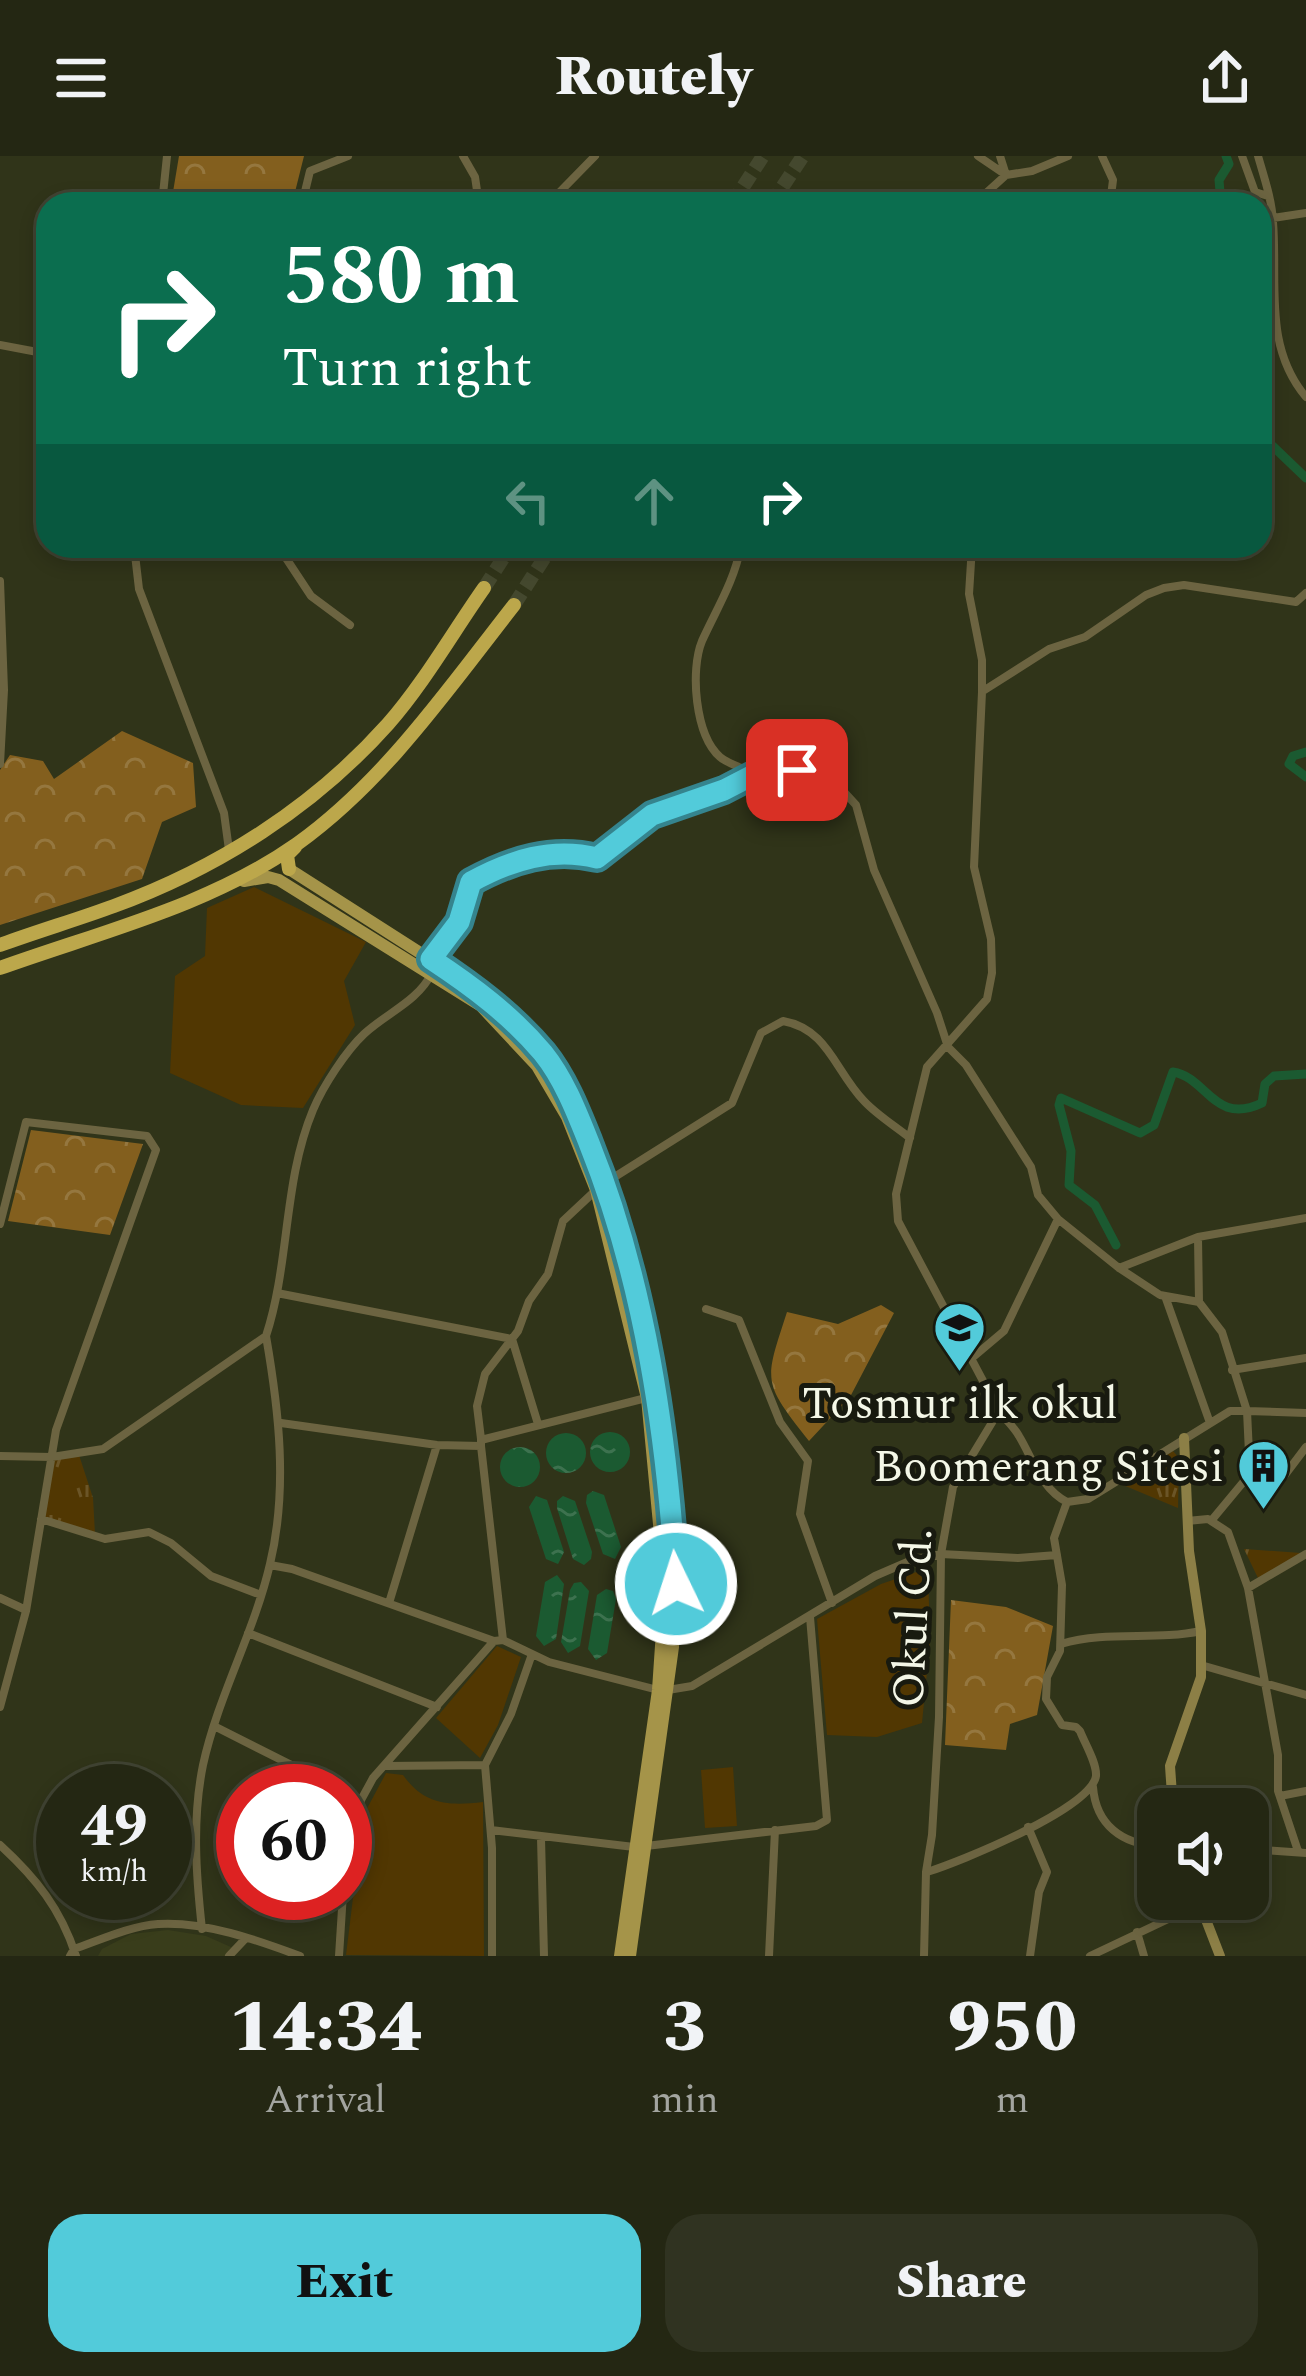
<!DOCTYPE html>
<style>
body{margin:0;font-family:Spectral,serif;background:#303321;color:#f1f3f6;height:100vh;display:flex;flex-direction:column;font-size:45px;white-space:nowrap}
*{box-sizing:border-box;margin:0}
p{font-size:39px;color:#a3a5a0}
.icon{flex:none;width:66px;height:66px;fill:none;stroke:currentColor;stroke-width:2;stroke-linecap:round;stroke-linejoin:round}
.map{position:relative;height:1800px;overflow:hidden}
.panel{display:flex;flex-direction:column;background:#242713;flex:1}
.panel>*{flex:none}
.banner{position:absolute;left:36px;top:36px;width:1236px;height:366px;border-radius:36px;box-shadow:0 6px 18px #0003,0 0 0 3px #414433;background:#0b6e4f;color:#fff;overflow:hidden}
.buttons{position:absolute;left:1137px;top:1632px;display:grid;gap:24px}
.buttons a{display:grid;place-items:center;width:132px;height:132px;border-radius:24px;background:#242713;box-shadow:0 6px 18px #0003,0 0 0 3px #414433;font-size:60px}
.speed{position:absolute;left:36px;top:1608px;display:flex;gap:24px;font-size:60px;font-weight:700;text-align:center}
.speed>*{display:grid;place-content:center;width:156px;height:156px;border-radius:50%;background:#242713;box-shadow:0 6px 18px #0003,0 0 0 3px #414433;line-height:1}
.speed small{font-size:30px;font-weight:400}
.speed .limit{border:18px solid #d22;background:#fff;color:#111}
.pin{position:absolute;display:grid;place-items:center;width:102px;height:102px;color:#fff;margin:-51px;border-radius:24px;box-shadow:0 6px 18px #0006}
.me{position:absolute;width:132px;margin:-66px;rotate:356deg;stroke-linejoin:round;filter:drop-shadow(0 0 9px #0008)}
.turn{display:flex;align-items:center;gap:42px;height:252px;padding:0 48px;font-size:54px}
.turn .icon{width:156px;height:156px;stroke-width:2.5}
.turn b{display:block;font-size:84px;line-height:102px}
.lanes{display:flex;align-items:center;height:114px;padding:0 48px;background:#0003;justify-content:center;gap:60px;direction:ltr}
.lanes .off{opacity:.35}
.eta{display:flex;justify-content:space-evenly;align-items:center;height:204px;text-align:center}
.eta b{font-size:72px;font-weight:800;line-height:84px}
.cta{display:flex;gap:24px;margin-top:auto;padding:24px 48px}
.cta a{flex:1;height:138px;border-radius:36px;background:#52cbda;color:#111;font-size:48px;font-weight:800;line-height:138px;text-align:center}
.cta a+a{background:#303321;color:#f1f3f6}
header{display:flex;justify-content:space-between;align-items:center;height:156px;padding:0 48px;background:#242713;font-size:54px;font-weight:800}
.map>svg:first-child{display:block}
.built{fill:#393d1b}
.grass{fill:#513702}
.forest{fill:url(#forest-crowns)}
.park{fill:url(#park-tufts)}
.water{fill:url(#water-ripples)}
.lines{fill:none;stroke-linecap:round;stroke-linejoin:round}
.canal{stroke:#1b5a31;stroke-width:9}
.highway-tunnel{stroke:#44482e;stroke-width:14;stroke-dasharray:14 7;stroke-linecap:butt}
.street{stroke:#6c6441;stroke-width:8}
.secondary{stroke:#8c7f46;stroke-width:10}
.primary{stroke:#a59449;stroke-width:12}
.highway{stroke:#bca74b;stroke-width:14}
.route-casing{stroke:#35848e;stroke-width:30}
.route{stroke:#52cbda;stroke-width:21}
.labels{text-anchor:middle;stroke-width:10;stroke-linejoin:round;paint-order:stroke}
.poi-label{font-size:45px;fill:#f4f7e7;stroke:#181a0f}
.street-label{font-size:45px;fill:#f4f7e7;stroke:#181a0f}
</style>
<header><svg class="icon" aria-label="menu" viewBox="0 0 24 24"><path d="M4 6h16M4 12h16M4 18h16"/></svg>Routely<svg class="icon" aria-label="share" viewBox="0 0 24 24"><path d="M12 15V3M7 8l5-5 5 5M5 13v7h14v-7"/></svg></header>
<div class="map">
<svg width="1306" height="1800" viewBox="0 0 1306 1800">
<defs>
<pattern id="forest-crowns" width="20" height="18" patternUnits="userSpaceOnUse" patternTransform="scale(3)"><rect width="20" height="18" fill="#835f1e"/><path d="M2 6a3 3 0 1 1 6 0M12 15a3 3 0 1 1 6 0" fill="none" stroke="#95773f"/></pattern>
<pattern id="park-tufts" width="24" height="20" patternUnits="userSpaceOnUse" patternTransform="scale(3)"><rect width="24" height="20" fill="#513702"/><path d="M3 7l-1-3M5 7V3M7 7l1-3M15 17l-1-3M17 17v-4M19 17l1-3" fill="none" stroke="#6b5527"/></pattern>
<pattern id="water-ripples" width="26" height="14" patternUnits="userSpaceOnUse" patternTransform="scale(3)"><rect width="26" height="14" fill="#1b5a31"/><path d="M2 4q2-2 4 0t4 0M15 11q2-2 4 0t4 0" fill="none" stroke="#3d724f"/></pattern>
</defs>
<rect width="100%" height="100%" fill="#303419"/>
<path class="built" d="M 168,1774 L 206,1780 L 233,1792 L 225,1800 L 98,1800 L 102,1793 L 131,1778 Z"/>
<path class="grass" d="M 254,731 L 366,786 L 344,825 L 355,869 L 303,952 L 241,949 L 170,917 L 175,820 L 205,800 L 207,752 Z
M 928,1412 L 930,1485 L 922,1567 L 877,1581 L 827,1579 L 817,1463 L 881,1428 Z
M 497,1490 L 521,1501 L 498,1569 L 480,1602 L 436,1562 Z
M 733,1611 L 737,1670 L 705,1672 L 701,1614 Z
M 386,1617 L 403,1619 C 424,1649 449,1650 483,1646 L 484,1800 L 346,1799 L 363,1660 Z"/>
<path class="forest" d="M 179,0 L 304,0 L 292,48 L 171,48 Z
M 122,575 L 193,607 L 196,651 L 162,666 L 142,723 L 0,769 L 0,614 L 10,599 L 43,605 L 54,623 Z
M 31,974 L 143,988 L 110,1079 L 8,1065 Z
M 881,1149 L 894,1157 L 850,1241 L 809,1285 C 762,1225 764,1227 787,1156 L 838,1168 Z
M 951,1444 L 1006,1451 L 1053,1470 L 1037,1559 L 1010,1568 L 1006,1594 L 945,1589 Z"/>
<path class="park" d="M 1173,1295 L 1179,1302 L 1178,1352 L 1123,1329 Z
M 79,1299 L 93,1342 L 95,1378 L 44,1362 L 54,1303 Z
M 1244,1393 L 1301,1397 L 1258,1422 Z"/>
<path class="water" d="M590 1296a20 20 0 1 1 40 0a20 20 0 1 1-40 0Z
M546 1297a20 20 0 1 1 40 0a20 20 0 1 1-40 0Z
M500 1311a20 20 0 1 1 40 0a20 20 0 1 1-40 0Z
M 593,1335 L 604,1339 L 621,1391 L 615,1403 L 603,1398 L 586,1347 L 587,1339 Z
M 536,1340 L 547,1344 L 564,1396 L 558,1408 L 546,1403 L 529,1351 Z
M 563,1340 L 575,1345 L 592,1396 L 591,1403 L 584,1409 L 573,1403 L 557,1352 L 557,1345 Z
M 557,1419 L 564,1428 L 556,1483 L 544,1490 L 536,1480 L 545,1426 Z
M 581,1426 L 589,1435 L 580,1490 L 568,1497 L 561,1486 L 570,1434 L 574,1427 Z
M 606,1433 L 613,1435 L 616,1443 L 607,1497 L 596,1504 L 588,1493 L 597,1439 Z"/>
<g class="lines">
<path class="canal" d="M 1221,48 L 1219,24 L 1229,8 L 1226,0
M 1260,278 L 1306,322
M 1306,596 L 1293,600 L 1289,608 L 1306,621
M 1116,1089 L 1095,1049 L 1069,1029 L 1071,995 L 1059,949 L 1061,942 L 1140,977 L 1154,969 L 1173,916 C 1207,921 1214,970 1262,947 L 1265,928 L 1274,920 L 1306,918"/>
<path class="highway-tunnel" d="M 732,48 L 763,0
M 771,48 L 803,0
M 484,432 L 511,390
M 514,449 L 552,390"/>
<path class="street" d="M 463,0 L 475,21 L 479,48
M 1000,0 L 1006,19 L 1032,15 L 1068,0
M 1102,0 L 1113,24 L 1110,48
M 1242,0 L 1255,36 L 1268,40
M 1258,0 C 1264,21 1272,44 1273,66 C 1278,127 1263,190 1306,241
M 162,48 L 167,0
M 302,48 L 310,15 L 348,0
M 548,48 L 595,0
M 974,48 L 1006,19 L 978,0
M 1273,62 L 1306,57
M 0,189 L 48,198
M 134,390 L 139,433 L 224,657 L 229,694
M 278,390 L 311,440 L 350,469
M 436,390 L 445,396 L 462,398
M 741,390 C 734,426 717,452 702,485 C 690,514 695,579 720,601 C 728,608 743,612 754,617
M 0,425 L 4,534 L 0,608
M 983,535 L 1049,493 L 1085,481 L 1146,439 L 1164,432 L 1184,429 L 1296,446 L 1306,437
M 431,802 L 459,766 L 471,726 C 510,704 552,691 597,702 L 652,659 L 724,634 L 755,618 L 823,613 L 856,649 L 874,714 L 937,857 L 948,891 L 966,909 L 1031,1011 L 1038,1039 L 1058,1063 L 1119,1112 L 1160,1139 L 1199,1146 L 1222,1176 L 1247,1255 L 1306,1257
M 605,1027 L 732,947 L 761,877 L 783,865 C 828,873 835,915 864,945 C 877,959 895,970 910,982
M 0,1068 L 26,966 L 147,980 L 156,994 L 56,1274 L 26,1455 L 0,1551
M 1198,1082 L 1199,1146
M 1119,1112 L 1198,1081 L 1306,1062
M 277,1137 L 512,1183 L 538,1268
M 1165,1140 L 1210,1267
M 706,1153 L 739,1164 L 780,1266 L 808,1305 L 800,1358 L 832,1447
M 972,1202 L 1004,1175 L 1058,1063
M 1232,1214 L 1306,1202
M 281,1267 L 437,1289 L 481,1290 L 481,1284 L 646,1242
M 481,1283 L 477,1250 L 485,1218 L 518,1175 L 529,1145 L 548,1118 L 563,1065 L 595,1035
M 481,1290 L 503,1484
M 0,1300 L 52,1301 L 103,1293 L 266,1180 C 290,1107 283,1026 313,954 C 323,930 346,895 364,878 C 388,856 417,846 432,817
M 1067,1346 L 1088,1343 L 1230,1255 L 1247,1255 L 1250,1318
M 41,1363 L 105,1383 L 149,1376 L 171,1387 L 211,1420 L 261,1439
M 1187,1365 L 1208,1363 L 1228,1376 L 1248,1432 L 1278,1599 L 1278,1635 L 1298,1695
M 1211,1365 L 1250,1318 L 1271,1331 L 1278,1328 L 1306,1291
M 270,1409 L 292,1413 L 494,1485 L 503,1484 L 549,1506 L 658,1534
M 1248,1432 L 1306,1398
M 0,1442 L 26,1454
M 389,1447 L 437,1289
M 248,1477 L 437,1551
M 1061,1488 C 1107,1474 1155,1485 1201,1475
M 1201,1509 L 1306,1539
M 668,1534 L 692,1530 L 875,1420 L 912,1404 L 941,1398 L 1018,1402 L 1057,1399
M 214,1570 L 343,1635
M 386,1610 L 485,1609
M 1093,1631 C 1096,1669 1122,1688 1158,1690
M 1280,1640 L 1306,1635
M 1028,1671 L 1047,1716 L 1039,1736 L 1030,1800
M 491,1674 L 634,1691
M 541,1682 L 544,1800
M 0,1689 C 36,1722 61,1753 76,1800
M 646,1690 L 816,1670 L 827,1664 L 810,1461
M 1248,1693 L 1306,1697
M 927,1716 C 959,1706 1091,1653 1096,1620 C 1097,1607 1085,1588 1080,1575 L 1076,1571 L 1062,1569 L 1046,1543 L 1047,1521 L 1060,1495 L 1062,1429 L 1054,1382 L 1067,1346 C 1041,1333 1033,1303 1019,1280 C 1014,1271 1005,1263 999,1255
M 345,1720 L 361,1644 L 373,1622 L 494,1485
M 202,1773 C 196,1719 192,1663 203,1609 C 218,1540 254,1477 270,1408 C 288,1333 279,1255 266,1180
M 1137,1776 L 1144,1800
M 70,1800 L 74,1793 C 100,1784 130,1770 158,1768 C 204,1765 257,1784 300,1800
M 229,1800 L 246,1782
M 339,1800 L 343,1737
M 492,1800 L 492,1692 L 485,1609 L 511,1558 L 532,1498
M 769,1800 L 775,1674
M 924,1800 L 926,1716 L 932,1679 L 939,1561 L 941,1398 L 953,1331 L 999,1255 L 898,1065 L 896,1038 L 927,911 L 987,843 L 992,817 L 991,783 L 974,711 L 982,536 L 982,504 L 969,438 L 972,390
M 1090,1800 L 1181,1757 L 1193,1743"/>
<path class="secondary" d="M 1173,1653 L 1170,1610 L 1201,1521 L 1201,1475 L 1189,1395 L 1184,1282
M 1198,1743 L 1220,1800"/>
<path class="primary" d="M 289,713 L 486,839 L 546,901 L 576,954 L 605,1027 L 652,1212 L 666,1308 L 676,1428 L 673,1491 L 630,1800
M 244,725 L 268,721 L 279,724 L 481,850 L 537,910 L 567,961 L 596,1034 L 647,1242 L 665,1431 L 658,1534 L 620,1800"/>
<path class="highway" d="M 289,713 L 287,699 L 295,691
M 0,789 C 38,775 76,764 114,750 C 218,712 314,651 388,568 C 424,527 453,476 484,432
M 0,812 C 100,776 209,750 297,688 C 385,625 448,533 514,449"/>
</g>
<g class="lines">
<defs>
<path id="route" d="M 676,1428 C 667,1280 645,1126 589,987 C 577,957 564,923 543,897 C 511,859 472,830 431,803 L 459,766 L 471,726 C 511,704 552,691 597,702 L 652,659 L 724,634 L 755,618 L 797,614"/>
</defs>
<use href="#route" class="route-casing"/>
<use href="#route" class="route"/>
</g>
<defs>
<symbol id="school-pin" viewBox="-11 -11 22 30"><path d="M0 17L-7.5 6A9.5 9.5 0 1 1 7.5 6Z" fill="#52cbda" stroke="#181a0f"/><path d="M0-5L7-2L0 1L-7-2ZM-4 1L0 2.5L4 1V4Q0 6-4 4Z" fill="#111"/></symbol>
<symbol id="building-pin" viewBox="-11 -11 22 30"><path d="M0 17L-7.5 6A9.5 9.5 0 1 1 7.5 6Z" fill="#52cbda" stroke="#181a0f"/><path d="M-4-6H4V6H1V3H-1V6H-4ZM-2.5-4.3h1.7v1.8h-1.7ZM.8-4.3h1.7v1.8H.8ZM-2.5-1h1.7V.8h-1.7ZM.8-1h1.7V.8H.8Z" fill="#111"/></symbol>
</defs>
<g fill-rule="evenodd">
<use href="#school-pin" x="930" y="1142" width="59" height="81"/>
<use href="#building-pin" x="1234" y="1280" width="59" height="81"/>
</g>
<g class="labels">
<g class="poi-label">
<text x="960" y="1262">Tosmur ilk okul</text>
<text x="1224" y="1325" text-anchor="end">Boomerang Sitesi</text>
</g>
<g class="street-label">
<text transform="translate(911 1462) rotate(-87)" y="16">Okul Cd.</text>
</g>
</g>
</svg>
<div class="buttons">
<a><svg class="icon" aria-label="sound" viewBox="0 0 24 24"><path d="M4 9h4l5-4v14l-5-4H4zM17 9q2 3 0 6"/></svg></a>
</div>
<div class="speed"><div>49<small>km/h</small></div><div class="limit">60</div></div>
<div class="pin" style="left:797px;top:614px;background:#d93025"><svg class="icon" aria-label="arrive" viewBox="0 0 24 24"><path d="M6 21V4h12l-3 4 3 4H6"/></svg></div>
<svg class="me" style="left:676px;top:1428px" viewBox="-20 -20 40 40"><circle r="17" fill="#52cbda" stroke="#fff" stroke-width="3"/><path d="M0-11L8 9 0 5-8 9z" fill="#fff"/></svg>
<div class="banner">
<div class="turn"><svg class="icon" aria-label="right" viewBox="0 0 24 24"><path d="M7 20v-9h11M14 6l5 5-5 5"/></svg><div><b>580 m</b>Turn right</div></div>
<div class="lanes"><svg class="icon off" aria-label="left" viewBox="0 0 24 24"><path d="M17 20v-9H6M10 6l-5 5 5 5"/></svg><svg class="icon off" aria-label="ahead" viewBox="0 0 24 24"><path d="M12 20V5M6 11l6-6 6 6"/></svg><svg class="icon" aria-label="right" viewBox="0 0 24 24"><path d="M7 20v-9h11M14 6l5 5-5 5"/></svg></div>
</div>
</div>
<section class="panel">
<div class="eta">
<div><b>14:34</b><p>Arrival</p></div>
<div><b>3</b><p>min</p></div>
<div><b>950</b><p>m</p></div>
</div>
<div class="cta"><a>Exit</a><a>Share</a></div>
</section>
